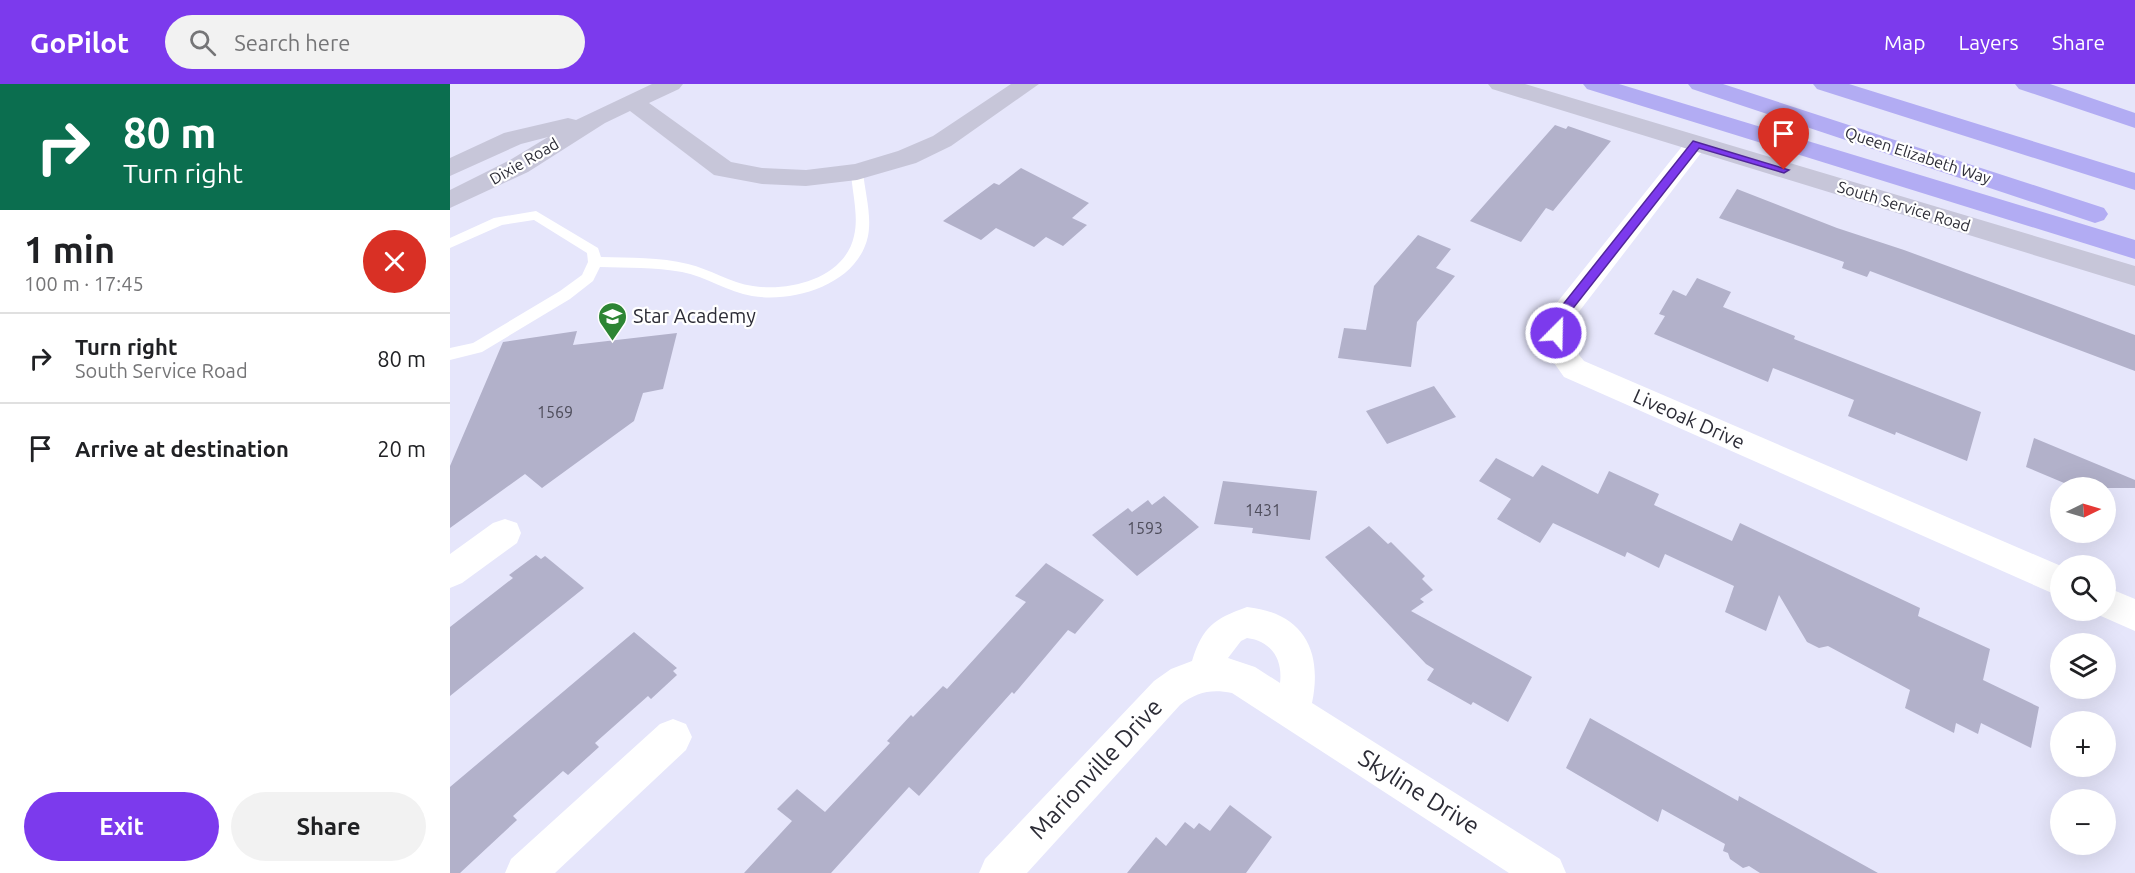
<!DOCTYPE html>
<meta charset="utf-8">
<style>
body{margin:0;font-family:Ubuntu,sans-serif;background:#f2f2f2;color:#202124;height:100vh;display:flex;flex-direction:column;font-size:22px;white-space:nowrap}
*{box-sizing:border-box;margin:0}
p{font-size:20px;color:#757577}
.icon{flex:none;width:33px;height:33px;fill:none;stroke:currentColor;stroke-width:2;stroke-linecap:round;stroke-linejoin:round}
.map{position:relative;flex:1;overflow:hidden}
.panel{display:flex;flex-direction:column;background:#fff;width:450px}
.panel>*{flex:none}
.hud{background:#0b6e4f;color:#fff;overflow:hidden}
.needle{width:39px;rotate:85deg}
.fabs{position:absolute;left:1600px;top:393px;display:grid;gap:12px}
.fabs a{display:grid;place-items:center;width:66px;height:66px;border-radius:50%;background:#fff;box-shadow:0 6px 24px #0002;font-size:30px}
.pin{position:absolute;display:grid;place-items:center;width:51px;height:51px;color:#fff;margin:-62px -26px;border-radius:50% 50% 50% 0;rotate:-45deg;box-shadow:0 0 6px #0007}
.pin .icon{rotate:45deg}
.me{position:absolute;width:66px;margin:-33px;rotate:23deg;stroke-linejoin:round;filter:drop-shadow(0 0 4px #0008)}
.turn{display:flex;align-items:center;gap:21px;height:126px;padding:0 24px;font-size:27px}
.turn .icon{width:78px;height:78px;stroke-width:2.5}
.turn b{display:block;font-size:42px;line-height:51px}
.round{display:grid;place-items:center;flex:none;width:63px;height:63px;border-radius:32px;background:#f2f2f2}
.overview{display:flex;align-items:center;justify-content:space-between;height:102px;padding:0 24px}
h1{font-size:36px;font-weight:600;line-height:45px}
.primary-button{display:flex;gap:12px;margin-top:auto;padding:12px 24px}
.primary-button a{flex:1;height:69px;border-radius:36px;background:#7c3aed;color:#fff;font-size:24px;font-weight:600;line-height:69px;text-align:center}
.primary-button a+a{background:#f2f2f2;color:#202124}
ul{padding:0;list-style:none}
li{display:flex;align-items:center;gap:18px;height:90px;padding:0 24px;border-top:2px solid #e0e0e0}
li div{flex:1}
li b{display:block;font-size:22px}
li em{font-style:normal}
header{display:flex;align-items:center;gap:36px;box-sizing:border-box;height:84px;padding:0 30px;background:#7c3aed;color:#fff}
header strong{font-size:28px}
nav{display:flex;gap:33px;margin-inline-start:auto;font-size:21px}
.search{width:420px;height:54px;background:#f2f2f2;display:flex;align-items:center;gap:15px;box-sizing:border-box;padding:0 21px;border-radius:33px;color:#757577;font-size:22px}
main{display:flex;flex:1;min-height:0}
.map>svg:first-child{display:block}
.building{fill:#b2b1ca}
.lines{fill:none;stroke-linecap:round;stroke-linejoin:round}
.lane{fill:#fff;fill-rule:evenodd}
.street{fill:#fff;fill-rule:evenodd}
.secondary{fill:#c7c6d9;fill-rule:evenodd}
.highway{fill:#b2acf3;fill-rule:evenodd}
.route{fill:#7c3aed;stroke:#51269a;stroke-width:1.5}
.labels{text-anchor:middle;stroke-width:4.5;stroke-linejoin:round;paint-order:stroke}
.far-street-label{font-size:16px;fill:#2c2c36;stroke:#fff}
.number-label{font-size:16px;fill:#4e4d5b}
.poi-label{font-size:20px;fill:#2c2c36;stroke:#fff;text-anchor:start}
.street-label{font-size:20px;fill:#2c2c36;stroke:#fff}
.near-street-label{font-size:24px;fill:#2c2c36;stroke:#fff}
</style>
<header>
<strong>GoPilot</strong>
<div class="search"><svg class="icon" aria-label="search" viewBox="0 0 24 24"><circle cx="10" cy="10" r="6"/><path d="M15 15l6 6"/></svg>Search here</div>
<nav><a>Map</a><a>Layers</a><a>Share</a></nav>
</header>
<main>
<section class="panel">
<div class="hud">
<div class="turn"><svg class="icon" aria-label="right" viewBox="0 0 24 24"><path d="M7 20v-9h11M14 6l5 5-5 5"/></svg><div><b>80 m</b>Turn right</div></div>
</div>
<div class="overview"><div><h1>1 min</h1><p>100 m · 17:45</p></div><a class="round" style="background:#d93025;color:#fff"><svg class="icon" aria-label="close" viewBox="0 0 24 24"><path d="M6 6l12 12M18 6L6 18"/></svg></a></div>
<ul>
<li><svg class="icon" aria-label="right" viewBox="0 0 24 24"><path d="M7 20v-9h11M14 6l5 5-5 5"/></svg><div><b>Turn right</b><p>South Service Road</p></div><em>80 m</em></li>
<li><svg class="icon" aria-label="arrive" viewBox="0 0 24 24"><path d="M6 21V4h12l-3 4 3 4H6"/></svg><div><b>Arrive at destination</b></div><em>20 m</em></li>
</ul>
<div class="primary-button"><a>Exit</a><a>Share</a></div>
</section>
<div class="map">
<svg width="1685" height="789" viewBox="0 0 1685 789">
<rect width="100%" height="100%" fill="#e6e6fb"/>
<path class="building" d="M 1105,41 L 1116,45 L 1118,42 L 1161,57 L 1103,127 L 1096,124 L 1071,158 L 1020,137 Z
M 571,84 L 639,119 L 622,134 L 637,141 L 613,162 L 596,153 L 584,163 L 546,144 L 531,156 L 493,137 L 544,99 L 549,101 Z
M 1287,105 L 1387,144 L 1454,166 L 1685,251 L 1685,287 L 1420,187 L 1417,193 L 1392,184 L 1394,178 L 1269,134 Z
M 968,151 L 1001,165 L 986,184 L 1005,192 L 967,238 L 961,283 L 888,274 L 894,244 L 916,246 L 924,202 Z
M 1247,194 L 1281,208 L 1273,223 L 1345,252 L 1344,255 L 1531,328 L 1517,377 L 1446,348 L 1445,351 L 1398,332 L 1404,316 L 1323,284 L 1318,298 L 1204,250 L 1215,232 L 1209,230 L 1223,206 L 1236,212 Z
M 127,247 L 123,261 L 227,249 L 213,305 L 193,309 L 184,337 L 92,404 L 75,390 L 0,444 L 0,382 L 53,258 Z
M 984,302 L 1006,333 L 937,360 L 916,327 Z
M 1584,354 L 1685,396 L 1685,404 L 1626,404 L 1576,383 Z
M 1046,374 L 1083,393 L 1092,381 L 1148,410 L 1159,387 L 1209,410 L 1204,421 L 1282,457 L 1290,439 L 1470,524 L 1468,532 L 1540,565 L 1533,596 L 1589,623 L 1581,664 L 1531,639 L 1528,650 L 1506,639 L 1504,649 L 1455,624 L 1460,606 L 1378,562 L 1369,564 L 1357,558 L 1329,511 L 1316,547 L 1275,528 L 1284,502 L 1215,470 L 1209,484 L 1177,468 L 1175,473 L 1103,439 L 1090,459 L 1047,435 L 1061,415 L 1029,397 Z
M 773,397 L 867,407 L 860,456 L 802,449 L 803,444 L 764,440 Z
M 714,412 L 749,443 L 687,492 L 642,451 L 678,424 L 682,428 L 698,416 L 702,421 Z
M 919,442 L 938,460 L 941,458 L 975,492 L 972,495 L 983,506 L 970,515 L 974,518 L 961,527 L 1082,593 L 1058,638 L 1023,618 L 1021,621 L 977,596 L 984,585 L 976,580 L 875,473 Z
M 86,471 L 91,475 L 95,472 L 134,504 L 0,612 L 0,543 L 63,494 L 59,491 Z
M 596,479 L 654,516 L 625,550 L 618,546 L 564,610 L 562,608 L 469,712 L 459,703 L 381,789 L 294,789 L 342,737 L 327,725 L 347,705 L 375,728 L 440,659 L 437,657 L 461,631 L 463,633 L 493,602 L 497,605 L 576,518 L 565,512 Z
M 184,548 L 227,584 L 223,587 L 227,591 L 201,615 L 198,612 L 145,659 L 149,663 L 118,691 L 113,687 L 63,732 L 67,736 L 10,789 L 0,789 L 0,703 Z
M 1140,634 L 1288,717 L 1289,712 L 1428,789 L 1310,789 L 1299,782 L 1293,784 L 1280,775 L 1278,769 L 1273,767 L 1275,760 L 1212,725 L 1208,738 L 1116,684 Z
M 780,721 L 822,753 L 796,789 L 677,789 L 706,753 L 716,762 L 735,738 L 744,745 L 749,739 L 760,747 Z"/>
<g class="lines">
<path class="lane" d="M 407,84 L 413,88 C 415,108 422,132 418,152 C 408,200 345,219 302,212 C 278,208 257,193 232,188 C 205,183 177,184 150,183 L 143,197 L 120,215 L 32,268 L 0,276 L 0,264 L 23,259 L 110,207 L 132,191 L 138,178 L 137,169 L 84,136 L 52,141 L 0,164 L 0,154 L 44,134 L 86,127 L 148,164 L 151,173 C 180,174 210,173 238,180 C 260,185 280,199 303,202 C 340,208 395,194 404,152 C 409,132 402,108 401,88 Z"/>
<path class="street" d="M 1246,53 L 1254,55 L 1258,60 L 1121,238 L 1120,260 L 1134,277 L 1611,482 L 1611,513 L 1114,293 L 1092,262 L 1093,236 L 1238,55 Z
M 55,435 L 67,439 L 71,449 L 67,459 L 12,499 L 0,504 L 0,470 L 43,439 Z
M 1656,503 L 1685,515 L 1685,547 L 1644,529 L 1643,526 L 1656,526 Z
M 797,523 C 853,529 873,566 862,619 L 1110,775 L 1116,789 L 1059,789 L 782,609 C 761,605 747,608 730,621 L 577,789 L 529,789 L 535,775 L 704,597 L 721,585 L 742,577 C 753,542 764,535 797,523 ZM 797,554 C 821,557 833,575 830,599 L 805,583 L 778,574 L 791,557 Z
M 223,635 L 236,640 L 242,653 L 236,666 L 105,789 L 55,789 L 61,775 L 210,640 Z"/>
<path class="secondary" d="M 202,0 L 233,0 L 229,5 L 199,19 L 281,78 L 312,84 L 356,86 L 405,80 L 448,67 L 483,52 L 561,0 L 589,0 L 501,62 L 466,79 L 407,96 L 356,102 L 312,100 L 264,91 L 180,27 L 155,39 L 78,88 L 0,124 L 0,106 L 60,76 L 98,53 L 71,60 L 0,92 L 0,74 L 54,49 L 118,34 L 126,36 Z
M 1038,0 L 1075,0 L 1685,182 L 1685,202 L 1042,5 Z"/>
<path class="highway" d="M 1133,0 L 1169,0 L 1685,156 L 1685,175 L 1137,5 Z
M 1238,0 L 1273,0 L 1654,124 L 1658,130 L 1654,136 L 1645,139 L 1636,136 L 1242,5 Z
M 1363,0 L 1399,0 L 1685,89 L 1685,106 L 1367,5 Z
M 1565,0 L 1600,0 L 1685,29 L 1685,44 L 1569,5 Z"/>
</g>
<path class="route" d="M 1243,57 L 1339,86 L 1334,89 L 1249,64 L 1113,237 L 1110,252 L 1102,252 L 1103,233 Z"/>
<defs>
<symbol id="school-pin" viewBox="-11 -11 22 30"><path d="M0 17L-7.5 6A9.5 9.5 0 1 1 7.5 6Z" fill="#2d8534" stroke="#fff"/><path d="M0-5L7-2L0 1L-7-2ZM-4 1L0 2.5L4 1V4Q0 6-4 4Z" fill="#fff"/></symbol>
</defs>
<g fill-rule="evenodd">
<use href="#school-pin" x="146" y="216" width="33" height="45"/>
</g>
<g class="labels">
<g class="far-street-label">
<text transform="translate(1468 71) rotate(18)" y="6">Queen Elizabeth Way</text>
<text transform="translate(74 77) rotate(-30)" y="6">Dixie Road</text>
<text transform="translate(1454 122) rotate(17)" y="6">South Service Road</text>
</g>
<g class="number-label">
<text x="105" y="334">1569</text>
<text x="813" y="432">1431</text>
<text x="695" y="450">1593</text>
</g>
<g class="poi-label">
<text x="183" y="239">Star Academy</text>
</g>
<g class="street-label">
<text transform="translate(1239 335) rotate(24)" y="7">Liveoak Drive</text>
</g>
<g class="near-street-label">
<text transform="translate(646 685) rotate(-47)" y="8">Marionville Drive</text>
<text transform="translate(969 708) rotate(32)" y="8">Skyline Drive</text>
</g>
</g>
</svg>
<div class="fabs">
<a><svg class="needle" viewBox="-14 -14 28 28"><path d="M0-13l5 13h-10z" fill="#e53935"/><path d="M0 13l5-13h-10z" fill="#757577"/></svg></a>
<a><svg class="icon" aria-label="search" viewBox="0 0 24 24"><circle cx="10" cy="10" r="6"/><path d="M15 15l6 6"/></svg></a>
<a><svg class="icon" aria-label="layers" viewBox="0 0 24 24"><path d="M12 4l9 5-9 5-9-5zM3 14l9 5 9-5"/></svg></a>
<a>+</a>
<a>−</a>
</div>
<div class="pin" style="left:1334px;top:86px;background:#d93025"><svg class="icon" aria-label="arrive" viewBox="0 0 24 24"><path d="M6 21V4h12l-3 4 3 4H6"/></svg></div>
<svg class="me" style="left:1106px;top:249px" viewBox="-20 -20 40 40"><circle r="17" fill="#7c3aed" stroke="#fff" stroke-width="3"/><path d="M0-11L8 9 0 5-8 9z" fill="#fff"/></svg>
</div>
</main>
